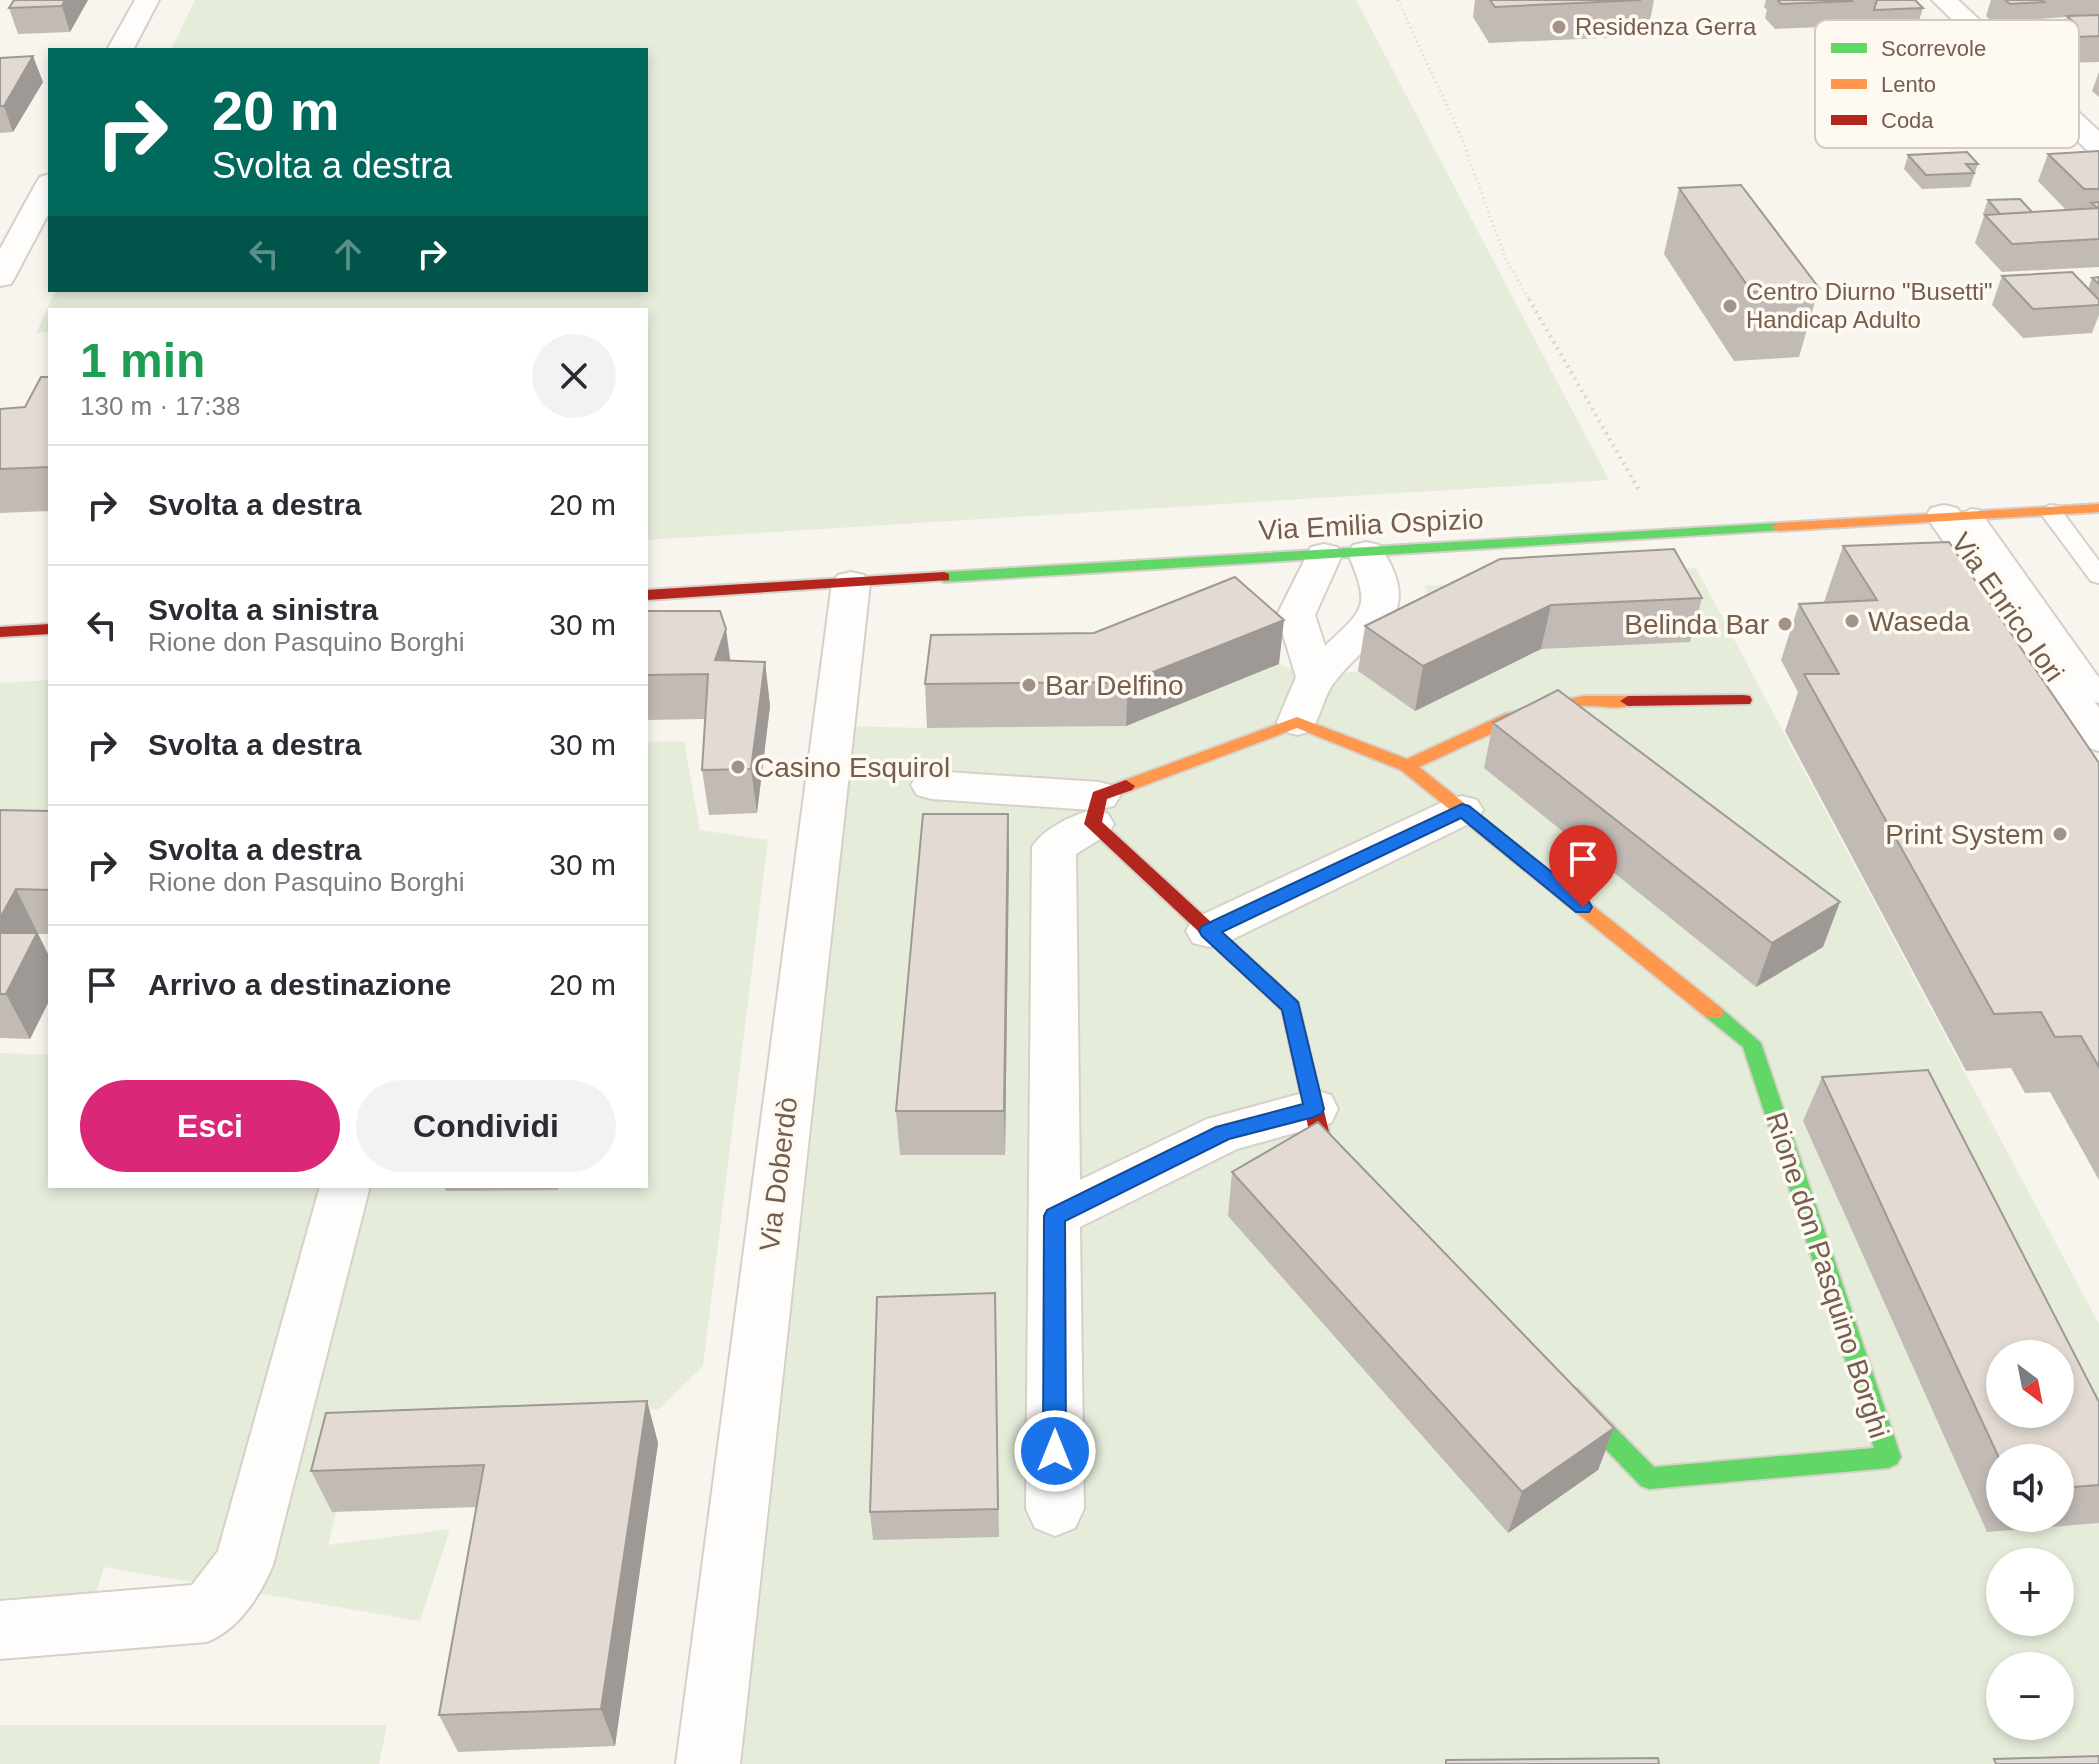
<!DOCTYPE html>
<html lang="it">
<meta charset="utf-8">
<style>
body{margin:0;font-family:Arial,sans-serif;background:#f2f2f3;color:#2b2b33;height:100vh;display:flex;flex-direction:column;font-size:30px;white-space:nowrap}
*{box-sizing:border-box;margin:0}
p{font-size:26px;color:#7c7c81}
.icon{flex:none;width:44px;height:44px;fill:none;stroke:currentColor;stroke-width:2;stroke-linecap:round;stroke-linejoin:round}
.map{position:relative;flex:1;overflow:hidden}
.sheet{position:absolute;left:48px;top:308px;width:600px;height:880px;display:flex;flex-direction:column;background:#fff;border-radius:0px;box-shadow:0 4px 12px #0003}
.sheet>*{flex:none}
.banner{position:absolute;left:48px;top:48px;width:600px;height:244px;border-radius:0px;box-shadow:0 4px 12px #0003;background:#00695c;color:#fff;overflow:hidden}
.needle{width:52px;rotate:148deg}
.controls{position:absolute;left:1986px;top:1340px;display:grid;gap:16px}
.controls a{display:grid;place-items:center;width:88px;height:88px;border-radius:50%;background:#fff;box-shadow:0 4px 12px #0003;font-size:40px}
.pin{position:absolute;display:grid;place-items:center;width:68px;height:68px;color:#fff;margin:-82px -34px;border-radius:50% 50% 50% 0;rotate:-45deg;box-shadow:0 0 8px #0007}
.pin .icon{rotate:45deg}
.me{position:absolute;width:88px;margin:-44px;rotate:0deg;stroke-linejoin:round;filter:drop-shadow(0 0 6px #0008)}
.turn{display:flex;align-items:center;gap:28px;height:168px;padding:0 32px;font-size:36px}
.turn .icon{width:104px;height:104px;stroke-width:2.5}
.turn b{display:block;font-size:56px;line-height:68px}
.lanes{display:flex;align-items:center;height:76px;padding:0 32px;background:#0003;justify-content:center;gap:40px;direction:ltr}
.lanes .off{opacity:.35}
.round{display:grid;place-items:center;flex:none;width:84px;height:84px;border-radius:42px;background:#f2f2f3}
.head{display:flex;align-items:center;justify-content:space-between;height:136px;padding:0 32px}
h1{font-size:48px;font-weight:600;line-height:60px;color:#1e9e55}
.action{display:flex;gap:16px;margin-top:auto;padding:16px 32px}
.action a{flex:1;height:92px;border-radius:48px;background:#db2777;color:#fff;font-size:32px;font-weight:600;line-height:92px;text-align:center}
.action a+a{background:#f2f2f3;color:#2b2b33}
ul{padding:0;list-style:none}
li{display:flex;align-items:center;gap:24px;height:120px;padding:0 32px;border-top:2px solid #e1e1e2}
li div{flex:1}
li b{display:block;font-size:30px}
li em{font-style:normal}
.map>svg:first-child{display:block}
.green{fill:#e5edda;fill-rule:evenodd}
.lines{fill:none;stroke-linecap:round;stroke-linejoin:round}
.lane-casing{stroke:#d5d0c9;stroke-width:4}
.street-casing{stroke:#d5d0c9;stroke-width:4}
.fast-casing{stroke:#d6d0c9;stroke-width:4}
.slow-casing{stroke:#d6d0c9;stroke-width:4}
.jam-casing{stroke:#d6d0c9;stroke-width:4}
.path-far1{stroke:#dad4d0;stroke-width:3;stroke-dasharray:1 4;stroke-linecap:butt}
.path{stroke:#dad4d0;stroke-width:4;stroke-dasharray:2 5;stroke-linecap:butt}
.lane{fill:#fefdfc;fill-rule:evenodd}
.street{fill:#fefdfc;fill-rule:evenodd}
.fast{fill:#63d668;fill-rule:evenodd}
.slow{fill:#ff974d;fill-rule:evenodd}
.jam{fill:#b3261e;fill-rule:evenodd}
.wall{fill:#c2bbb5;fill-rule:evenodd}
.shaded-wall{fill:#9e9994}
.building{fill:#e2dad3;stroke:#9e9994;stroke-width:2;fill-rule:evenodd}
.route{fill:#1a73e8;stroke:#114b97;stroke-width:2}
.poi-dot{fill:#a39287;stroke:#fef9f1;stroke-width:3}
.labels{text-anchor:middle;stroke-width:7;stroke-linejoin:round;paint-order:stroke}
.far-poi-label{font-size:24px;fill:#755d4f;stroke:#fef9f1;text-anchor:start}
.street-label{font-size:28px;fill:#755d4f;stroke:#fef9f1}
.poi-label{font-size:28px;fill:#755d4f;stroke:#fef9f1;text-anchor:start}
.key{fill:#fef9f1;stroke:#d5cac0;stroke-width:2}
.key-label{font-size:22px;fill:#755d4f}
</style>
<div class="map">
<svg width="2099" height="1764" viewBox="0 0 2099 1764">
<rect width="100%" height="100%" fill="#f8f4ee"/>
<path class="green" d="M 195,0 L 1356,0 L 1609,480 L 646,540 L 646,310 L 50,310 L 50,332 L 36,333 L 56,290 L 646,290 L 646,50 L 171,50 Z
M 1696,568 L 2099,1324 L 2099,1764 L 708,1764 L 832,726 L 927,728 L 1126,726 L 1279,664 L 1316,677 L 1358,671 L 1415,711 L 1435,606 L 1424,586 ZM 2000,1354 L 2060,1354 L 2060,1414 L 2000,1414 ZM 2000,1458 L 2060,1458 L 2060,1518 L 2000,1518 ZM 2000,1562 L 2060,1562 L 2060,1622 L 2000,1622 ZM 2000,1666 L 2060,1666 L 2060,1726 L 2000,1726 Z
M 50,680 L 50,840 L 0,843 L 0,683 Z
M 684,741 L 700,830 L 768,840 L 703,1366 L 659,1409 L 355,1434 L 328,1545 L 450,1529 L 420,1621 L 104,1567 L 94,1599 L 0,1600 L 0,1053 L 50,1055 L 50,1186 L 646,1186 L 646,742 Z
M 0,1725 L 387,1725 L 379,1764 L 0,1764 Z"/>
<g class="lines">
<defs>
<path id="lane" d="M 2050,505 L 2058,506 L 2099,561 L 2099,583 L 2091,581 L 2039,511 Z
M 1971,509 L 1979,510 L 2099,678 L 2099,703 L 2091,700 L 1960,515 Z"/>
<path id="street" d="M 135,0 L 159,0 L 133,50 L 107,50 Z
M 1932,0 L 1958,0 L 2099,131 L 2099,154 L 2089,152 Z
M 50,174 L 50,211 L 15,277 L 11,284 L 0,286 L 0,249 L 36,183 L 40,177 Z
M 1944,505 L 1957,508 L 2099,708 L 2099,751 L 2085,747 L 1926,516 L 1931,508 Z
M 1366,542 L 1379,545 C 1428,616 1376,631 1336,680 C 1324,694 1321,716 1311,731 L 1297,735 L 1283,731 L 1277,722 L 1296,677 L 1277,615 L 1311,547 L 1324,544 L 1337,547 L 1342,555 L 1315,615 L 1325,646 C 1368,606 1369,606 1348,553 L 1353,545 Z
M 851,572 L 864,575 L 870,583 L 740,1764 L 676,1764 L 832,583 L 838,575 Z
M 932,771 L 1099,782 L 1114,786 L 1120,796 L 1114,806 L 1095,810 L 1108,814 L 1114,824 L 1108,834 L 1076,854 L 1080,1180 L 1207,1119 L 1314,1090 L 1331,1095 L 1338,1109 L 1331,1123 L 1237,1149 L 1080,1227 L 1084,1509 L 1075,1528 L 1055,1536 L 1035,1528 L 1026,1509 L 1032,847 C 1044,828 1071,816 1091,810 L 932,799 L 917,795 L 911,785 L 917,775 Z
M 1462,796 L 1477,800 L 1483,810 L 1477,820 L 1225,943 L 1209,947 L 1193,943 L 1186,931 L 1193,919 L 1447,800 Z
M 320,1186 L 370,1186 L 273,1565 C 260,1596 239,1629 207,1642 L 0,1659 L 0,1601 L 192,1585 L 218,1551 Z"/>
<path id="fast" d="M 1778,523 L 1785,527 L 1783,530 L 944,582 L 936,577 L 944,572 Z
M 1714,1006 L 1721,1008 L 1761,1043 L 1901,1457 L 1897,1464 L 1889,1468 L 1649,1489 L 1641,1486 L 1561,1403 L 1558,1396 L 1561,1389 L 1569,1386 L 1577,1389 L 1654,1467 L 1874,1448 L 1743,1047 L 1707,1018 L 1704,1013 L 1707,1008 Z"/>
<path id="slow" d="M 2099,504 L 2099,512 L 1778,531 L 1771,527 L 1778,523 Z
M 1583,696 L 1628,696 L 1636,701 C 1625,713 1598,704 1582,706 C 1524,714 1472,743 1419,767 L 1721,1008 L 1724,1013 L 1721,1018 L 1707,1018 L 1401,770 L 1297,728 L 1132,790 L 1126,792 L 1117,786 L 1120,782 L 1297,717 L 1407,759 L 1505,714 Z"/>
<path id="jam" d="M 944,572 L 949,574 L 949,580 L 646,600 L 646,590 Z
M 50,624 L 50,634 L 0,637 L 0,627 Z
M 1744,695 L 1750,696 L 1752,700 L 1750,704 L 1628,706 L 1620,701 L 1628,696 Z
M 1126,780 L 1135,786 L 1132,790 L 1107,799 L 1102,822 L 1298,1002 L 1331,1140 L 1358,1170 L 1355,1176 L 1348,1178 L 1341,1176 L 1312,1144 L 1282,1010 L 1084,824 L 1093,792 Z"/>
</defs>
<use href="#lane" class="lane-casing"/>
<use href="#street" class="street-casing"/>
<use href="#fast" class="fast-casing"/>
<use href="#slow" class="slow-casing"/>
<use href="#jam" class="jam-casing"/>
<path class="path-far1" d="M 1398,0 L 1462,139 L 1506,260 L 1530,301"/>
<path class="path" d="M 1529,299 L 1639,490"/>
<use href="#lane" class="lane"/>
<use href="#street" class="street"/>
<use href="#fast" class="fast"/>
<use href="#slow" class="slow"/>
<use href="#jam" class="jam"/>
</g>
<path class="wall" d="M 14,0 L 88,0 L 70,32 L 18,34 L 9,8 Z
M 1475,0 L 1654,0 L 1647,36 L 1489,43 L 1473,17 Z
M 1766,0 L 1915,0 L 1923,8 L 1919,21 L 1868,23 L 1875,31 L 1872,44 L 1829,46 L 1819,36 L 1822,27 L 1775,29 L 1765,18 L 1767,10 L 1764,7 Z
M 1991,0 L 2099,0 L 2099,62 L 2066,63 L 2053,50 L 2062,25 L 2064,25 L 2067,17 L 2038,19 L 2035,28 L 2002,30 L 1986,16 Z
M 1907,27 L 1974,44 L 1971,54 L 2018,70 L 2010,95 L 2056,118 L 2047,145 L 1976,148 L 1968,140 L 1936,141 L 1921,125 L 1926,112 L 1885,113 L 1861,84 L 1868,58 L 1919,56 L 1903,40 Z
M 0,58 L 43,82 L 13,132 L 0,133 Z
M 2099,72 L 2099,97 L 2092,91 Z
M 2099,151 L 2099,267 L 2002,272 L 1975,243 L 1984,216 L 1983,214 L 1988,200 L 2032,212 L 2066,210 L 2038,181 L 2048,154 Z
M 1908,155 L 1978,164 L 1970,187 L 1922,189 L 1904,169 Z
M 1679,188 L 1819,288 L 1799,357 L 1734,361 L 1664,254 Z
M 2002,276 L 2088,289 L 2092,278 L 2099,277 L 2099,315 L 2092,333 L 2023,338 L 1992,305 Z
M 50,377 L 50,511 L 0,513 L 0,409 L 25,407 Z
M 1843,546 L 2099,763 L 2099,1180 L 2050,1092 L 2025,1093 L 2011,1068 L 1966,1071 L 1785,731 L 1798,692 L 1781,660 L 1799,604 L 1825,603 L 1824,602 Z
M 1500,559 L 1702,598 L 1690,642 L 1541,649 L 1415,711 L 1358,671 L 1365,626 Z
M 646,611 L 730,661 L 765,662 L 770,706 L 757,813 L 709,815 L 702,770 L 705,719 L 646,720 Z
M 1279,664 L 1126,726 L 927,728 L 925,684 Z
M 1493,723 L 1823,947 L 1756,987 L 1484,768 Z
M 0,810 L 50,811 L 50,934 L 39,934 L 38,935 L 50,958 L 50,999 L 30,1039 L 0,1038 Z
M 1008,814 L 1009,859 L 1005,1155 L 900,1155 L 896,1111 Z
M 1822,1077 L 2099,1402 L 2099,1523 L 1987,1532 L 1803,1121 ZM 2000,1458 L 2060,1458 L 2060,1518 L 2000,1518 Z
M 1232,1172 L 1614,1428 L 1598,1470 L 1508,1533 L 1228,1216 Z
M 444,1186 L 559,1186 L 558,1190 L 446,1191 Z
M 995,1293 L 999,1537 L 873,1540 L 870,1512 Z
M 647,1401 L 658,1443 L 615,1746 L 458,1752 L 439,1715 L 476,1507 L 332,1512 L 311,1471 Z"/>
<path class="shaded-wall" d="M 65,0 L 88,0 L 70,32 L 62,6 Z
M 33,56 L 43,82 L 13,132 L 4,106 Z
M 1551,605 L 1541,649 L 1415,711 L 1423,666 Z
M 1284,620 L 1279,664 L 1126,726 L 1128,682 Z
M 726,629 L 732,673 L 715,660 Z
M 765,662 L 770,706 L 757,813 L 751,769 Z
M 1008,814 L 1009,859 L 1005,1155 L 1004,1111 Z
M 16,889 L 50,958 L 50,999 L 30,1039 L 6,994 L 0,948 L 0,918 Z
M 1840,902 L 1823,947 L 1756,987 L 1772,943 Z
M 647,1401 L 658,1443 L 615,1746 L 601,1709 Z
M 1614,1428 L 1598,1470 L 1508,1533 L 1522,1492 Z"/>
<path class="building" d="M 14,0 L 65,0 L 62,6 L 9,8 Z
M 1490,0 L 1641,0 L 1495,7 Z
M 1778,0 L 1851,0 L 1852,1 L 1781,4 Z
M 1877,0 L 1915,0 L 1923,8 L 1874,10 Z
M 2005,0 L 2041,0 L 2044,2 L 2010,4 Z
M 2099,15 L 2099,36 L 2076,37 L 2062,25 L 2076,24 L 2067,16 Z
M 33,56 L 4,106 L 0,106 L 0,58 Z
M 2099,151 L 2099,189 L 2084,189 L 2048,154 Z
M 1967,152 L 1978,164 L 1966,164 L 1974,173 L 1926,175 L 1908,155 Z
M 1741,185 L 1819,288 L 1752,292 L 1679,188 Z
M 2020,199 L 2032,212 L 2000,214 L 1988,200 Z
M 2099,202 L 2099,239 L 2012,244 L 1985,215 L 2098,208 L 2091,203 Z
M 2072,272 L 2099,300 L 2099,305 L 2033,309 L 2002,276 Z
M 2099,277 L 2099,284 L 2092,278 Z
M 41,377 L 50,377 L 50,467 L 0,469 L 0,409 L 25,407 Z
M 1949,542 L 2099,763 L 2099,1067 L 2081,1036 L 2055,1037 L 2041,1012 L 1994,1014 L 1804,674 L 1839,674 L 1799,604 L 1877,600 L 1843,546 Z
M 1674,549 L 1702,598 L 1551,605 L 1423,666 L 1365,626 L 1500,559 Z
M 1235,577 L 1284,620 L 1128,682 L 925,684 L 931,635 L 1094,633 Z
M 646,611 L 720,611 L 726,629 L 715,660 L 765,662 L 751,769 L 702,770 L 708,674 L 646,675 Z
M 1558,690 L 1840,902 L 1772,943 L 1493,723 Z
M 0,810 L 50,811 L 50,890 L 16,889 L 0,918 Z
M 923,814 L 1008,814 L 1004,1111 L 896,1111 Z
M 0,933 L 37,933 L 6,994 L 0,994 Z
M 1928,1070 L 2099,1402 L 2099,1485 L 2060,1488 L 2060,1458 L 2000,1458 L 2000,1460 L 1822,1077 ZM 2000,1354 L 2060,1354 L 2060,1414 L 2000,1414 Z
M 1318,1122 L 1614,1428 L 1522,1492 L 1232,1172 Z
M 995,1293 L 998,1509 L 870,1512 L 877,1297 Z
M 647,1401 L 601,1709 L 439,1715 L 484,1465 L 311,1471 L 326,1413 Z
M 2099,1756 L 2099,1764 L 1996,1764 L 1994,1759 Z
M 1658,1758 L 1659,1764 L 1446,1764 L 1446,1760 Z"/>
<path class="route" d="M 1462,804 L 1469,806 L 1589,902 L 1592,907 L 1589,912 L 1576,912 L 1461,818 L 1222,932 L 1298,1002 L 1324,1109 L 1321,1114 L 1314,1117 L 1229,1139 L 1065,1221 L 1066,1451 L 1063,1458 L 1055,1461 L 1046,1458 L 1043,1451 L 1044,1216 L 1047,1210 L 1216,1127 L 1303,1104 L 1282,1010 L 1202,936 L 1199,931 L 1202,926 Z"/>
<g class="poi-dot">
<circle cx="1559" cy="27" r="8"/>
<circle cx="1730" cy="306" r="8"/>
<circle cx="1852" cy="621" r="8"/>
<circle cx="1785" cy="624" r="8"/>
<circle cx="1029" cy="685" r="8"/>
<circle cx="738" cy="767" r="8"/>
<circle cx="2060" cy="834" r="8"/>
</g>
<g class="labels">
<g class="far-poi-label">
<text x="1575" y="35">Residenza Gerra</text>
<text x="1746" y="300">Centro Diurno "Busetti"<tspan x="1746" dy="28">Handicap Adulto</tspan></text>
</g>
<g class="street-label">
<text transform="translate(1371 524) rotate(-3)" y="10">Via Emilia Ospizio</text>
<text transform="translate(2008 607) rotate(55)" y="10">Via Enrico Iori</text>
<text transform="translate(778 1174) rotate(-83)" y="10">Via Doberdò</text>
<text transform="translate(1828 1275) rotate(72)" y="10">Rione don Pasquino Borghi</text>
</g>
<g class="poi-label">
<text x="1868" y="631">Waseda</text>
<text x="1769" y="634" text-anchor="end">Belinda Bar</text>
<text x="1045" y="695">Bar Delfino</text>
<text x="754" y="777">Casino Esquirol</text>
<text x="2044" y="844" text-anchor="end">Print System</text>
</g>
</g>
<rect x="1815" y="20" width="264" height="128" rx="12" class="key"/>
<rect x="1831" y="43" width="36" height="10" fill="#63d668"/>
<rect x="1831" y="79" width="36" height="10" fill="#ff974d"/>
<rect x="1831" y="115" width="36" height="10" fill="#b3261e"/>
<g class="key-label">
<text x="1881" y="56">Scorrevole</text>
<text x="1881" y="92">Lento</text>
<text x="1881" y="128">Coda</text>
</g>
</svg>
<div class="controls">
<a><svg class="needle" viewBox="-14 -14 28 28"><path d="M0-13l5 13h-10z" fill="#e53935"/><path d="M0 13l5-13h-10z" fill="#7c7c81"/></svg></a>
<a><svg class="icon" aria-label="sound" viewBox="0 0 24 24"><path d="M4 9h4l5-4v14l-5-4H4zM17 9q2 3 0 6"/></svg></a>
<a>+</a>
<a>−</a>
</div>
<div class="pin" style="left:1583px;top:907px;background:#d93025"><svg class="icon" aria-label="arrive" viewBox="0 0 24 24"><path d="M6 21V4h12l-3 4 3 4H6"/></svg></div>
<svg class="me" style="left:1055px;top:1451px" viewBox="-20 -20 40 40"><circle r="17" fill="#1a73e8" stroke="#fff" stroke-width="3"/><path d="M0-11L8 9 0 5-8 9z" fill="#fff"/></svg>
<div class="banner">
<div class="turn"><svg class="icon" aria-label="right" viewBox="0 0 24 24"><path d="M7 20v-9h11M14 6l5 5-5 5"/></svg><div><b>20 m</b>Svolta a destra</div></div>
<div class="lanes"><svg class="icon off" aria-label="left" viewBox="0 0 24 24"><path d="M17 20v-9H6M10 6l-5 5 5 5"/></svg><svg class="icon off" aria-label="ahead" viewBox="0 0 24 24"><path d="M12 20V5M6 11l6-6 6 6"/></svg><svg class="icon" aria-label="right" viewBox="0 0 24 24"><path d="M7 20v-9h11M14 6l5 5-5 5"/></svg></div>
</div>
<section class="sheet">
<div class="head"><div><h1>1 min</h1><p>130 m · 17:38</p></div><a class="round"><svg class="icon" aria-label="close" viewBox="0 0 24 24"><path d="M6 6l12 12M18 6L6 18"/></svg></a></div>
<ul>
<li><svg class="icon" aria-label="right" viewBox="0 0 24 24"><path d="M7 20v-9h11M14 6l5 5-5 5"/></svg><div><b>Svolta a destra</b></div><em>20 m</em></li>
<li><svg class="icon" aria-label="left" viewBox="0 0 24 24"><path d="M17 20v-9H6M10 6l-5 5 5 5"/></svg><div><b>Svolta a sinistra</b><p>Rione don Pasquino Borghi</p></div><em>30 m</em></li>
<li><svg class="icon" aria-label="right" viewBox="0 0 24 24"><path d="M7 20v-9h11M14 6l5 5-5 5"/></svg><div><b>Svolta a destra</b></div><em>30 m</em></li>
<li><svg class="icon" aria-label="right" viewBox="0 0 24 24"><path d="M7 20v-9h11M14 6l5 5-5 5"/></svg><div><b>Svolta a destra</b><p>Rione don Pasquino Borghi</p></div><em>30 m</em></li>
<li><svg class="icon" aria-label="arrive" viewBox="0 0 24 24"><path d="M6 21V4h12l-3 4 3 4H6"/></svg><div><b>Arrivo a destinazione</b></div><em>20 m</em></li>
</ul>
<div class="action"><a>Esci</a><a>Condividi</a></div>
</section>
</div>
